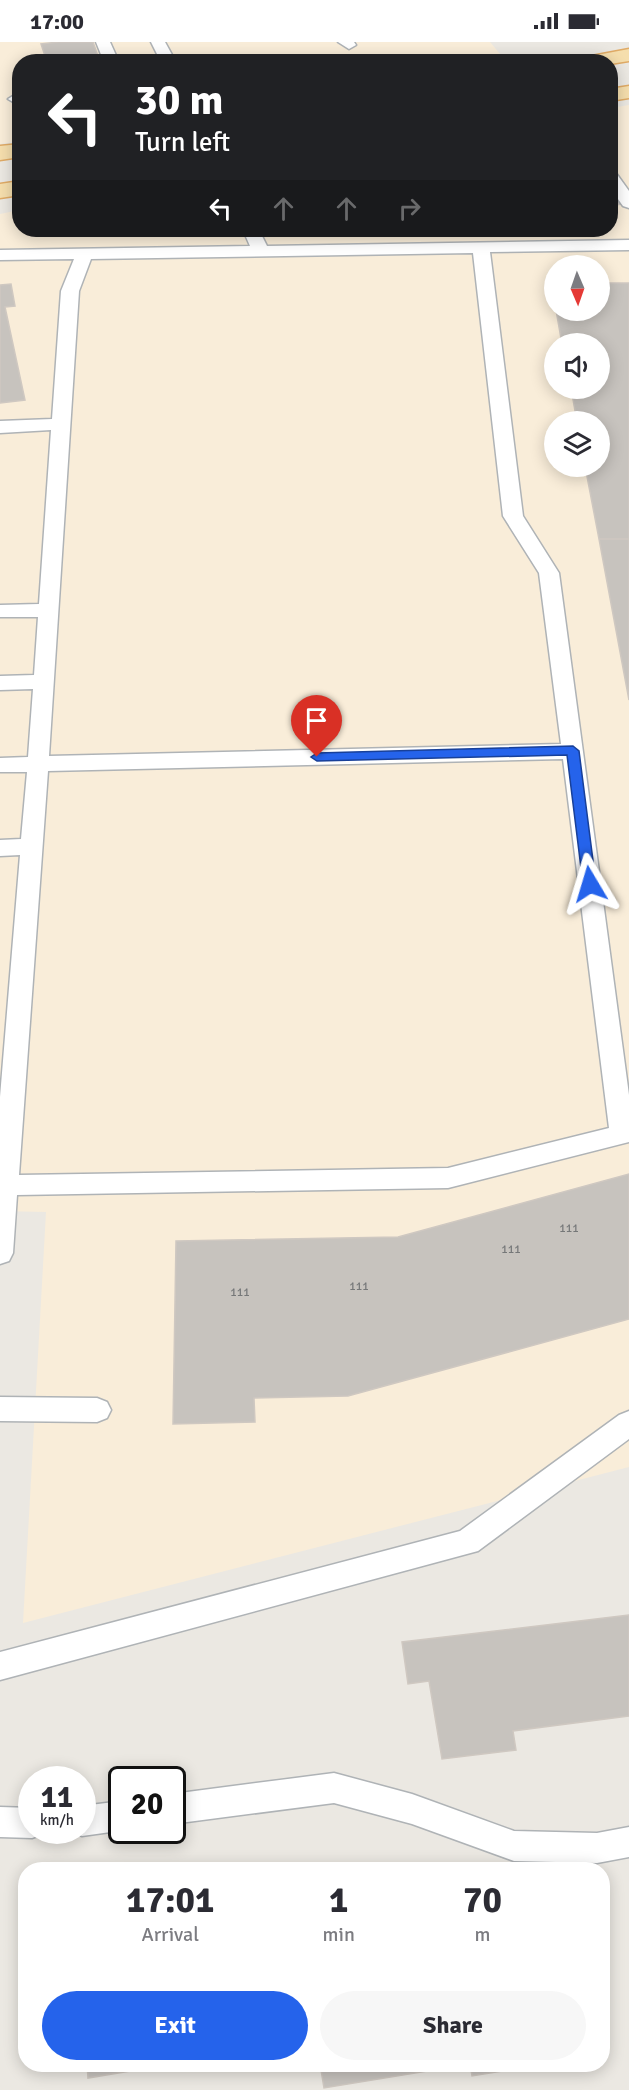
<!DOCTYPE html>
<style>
body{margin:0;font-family:Signika,sans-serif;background:#f7f7f7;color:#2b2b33;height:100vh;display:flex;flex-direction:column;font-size:22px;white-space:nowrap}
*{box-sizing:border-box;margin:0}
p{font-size:20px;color:#7c7c81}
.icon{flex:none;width:33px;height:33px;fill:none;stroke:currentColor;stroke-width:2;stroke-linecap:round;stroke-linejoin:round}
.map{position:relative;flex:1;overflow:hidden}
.panel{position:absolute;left:18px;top:1820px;width:592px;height:210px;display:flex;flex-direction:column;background:#fff;border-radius:24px;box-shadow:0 3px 15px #0003}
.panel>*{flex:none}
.hud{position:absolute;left:12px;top:12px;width:606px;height:183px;border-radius:24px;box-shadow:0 3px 15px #0003;background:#202124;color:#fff;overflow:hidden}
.needle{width:39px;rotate:178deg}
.tools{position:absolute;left:544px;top:213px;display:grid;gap:12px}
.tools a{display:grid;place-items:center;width:66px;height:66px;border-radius:50%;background:#fff;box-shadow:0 3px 15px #0003;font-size:30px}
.speed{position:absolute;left:18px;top:1724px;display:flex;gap:12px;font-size:30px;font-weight:700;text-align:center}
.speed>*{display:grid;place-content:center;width:78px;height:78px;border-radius:50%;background:#fff;box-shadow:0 3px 15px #0003;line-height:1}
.speed small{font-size:15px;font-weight:400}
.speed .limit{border:3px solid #111;border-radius:9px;background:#fff;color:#111}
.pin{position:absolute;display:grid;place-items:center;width:51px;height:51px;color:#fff;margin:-62px -26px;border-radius:50% 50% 50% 0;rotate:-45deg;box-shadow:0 0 6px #0007}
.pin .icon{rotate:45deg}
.me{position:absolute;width:66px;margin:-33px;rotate:353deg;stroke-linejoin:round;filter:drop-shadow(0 0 4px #0008)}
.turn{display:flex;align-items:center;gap:21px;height:126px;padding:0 24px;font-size:27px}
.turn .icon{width:78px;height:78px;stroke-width:2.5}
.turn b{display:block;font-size:42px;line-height:51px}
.lanes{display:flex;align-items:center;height:57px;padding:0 24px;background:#0003;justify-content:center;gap:30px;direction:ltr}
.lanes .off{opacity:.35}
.eta{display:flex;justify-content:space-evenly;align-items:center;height:102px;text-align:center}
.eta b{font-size:36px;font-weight:700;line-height:42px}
.button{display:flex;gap:12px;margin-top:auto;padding:12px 24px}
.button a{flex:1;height:69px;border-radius:36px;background:#2563eb;color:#fff;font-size:24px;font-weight:700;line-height:69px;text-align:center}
.button a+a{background:#f7f7f7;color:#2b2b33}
.status{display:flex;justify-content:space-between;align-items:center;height:42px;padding:0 30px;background:#fff;direction:ltr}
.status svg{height:16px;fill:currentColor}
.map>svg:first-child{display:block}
.commercial{fill:#f9edd9;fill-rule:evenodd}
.building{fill:#c7c3be;stroke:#cfc8c1;stroke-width:1.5}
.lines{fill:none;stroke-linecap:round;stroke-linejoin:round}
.service-casing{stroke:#afb3b6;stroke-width:3}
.primary-casing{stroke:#e0ab66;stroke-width:3}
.service{fill:#fff;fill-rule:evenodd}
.primary{fill:#f5dead;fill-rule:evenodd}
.route{fill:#2563eb;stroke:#184099;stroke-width:1.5}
.labels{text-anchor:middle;stroke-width:5;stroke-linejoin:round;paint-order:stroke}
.number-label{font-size:12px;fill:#757778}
</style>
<div class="status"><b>17:00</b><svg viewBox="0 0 49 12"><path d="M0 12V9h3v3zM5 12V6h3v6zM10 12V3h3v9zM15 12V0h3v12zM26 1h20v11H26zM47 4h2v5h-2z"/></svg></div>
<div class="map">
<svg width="629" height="2048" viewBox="0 0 629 2048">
<rect width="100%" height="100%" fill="#ebe8e2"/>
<path class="commercial" d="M 0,0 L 490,0 L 506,19 L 20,20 L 19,99 L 0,102 Z
M 629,63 L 629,1425 L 23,1581 L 46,1170 L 0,1169 L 0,172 L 19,168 L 20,188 L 610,188 L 611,66 ZM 555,224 L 600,224 L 600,268 L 555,268 ZM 555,302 L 600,302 L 600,346 L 555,346 ZM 555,380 L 600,380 L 600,424 L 555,424 Z"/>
<path class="building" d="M 58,0 L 93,0 L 100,20 L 47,20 L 41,2 Z
M 610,148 L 622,162 L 610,164 Z
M 600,241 L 629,241 L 629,497 L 599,497 L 585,424 L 600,424 L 600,380 L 577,380 L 571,346 L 600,346 L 600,302 L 562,302 L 556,268 L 600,268 Z
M 11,242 L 15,264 L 5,265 L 25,358 L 0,361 L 0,243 Z
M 599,497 L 629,497 L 629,658 Z
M 629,1132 L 629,1277 L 348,1354 L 254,1356 L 255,1380 L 173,1382 L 176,1199 L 398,1195 Z
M 629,1573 L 629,1674 L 513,1689 L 516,1708 L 442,1717 L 429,1639 L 408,1642 L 402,1600 Z
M 87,2022 L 172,2022 L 88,2036 Z
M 320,2022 L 470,2022 L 324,2046 Z
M 470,2022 L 545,2022 L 472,2034 Z"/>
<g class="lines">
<defs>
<path id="service" d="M 96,0 L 110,0 L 119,20 L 104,20 Z
M 151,0 L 165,0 L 176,20 L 161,20 Z
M 338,0 L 354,0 L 356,3 L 349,7 Z
M 16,52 L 20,53 L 20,64 L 8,57 Z
M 610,129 L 616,131 L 629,149 L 629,166 L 623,164 L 610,146 Z
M 243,188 L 259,188 L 267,204 L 629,198 L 629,208 L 490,210 L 523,474 L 559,531 L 629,1053 L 629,1100 L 448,1146 L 17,1153 L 13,1211 L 9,1219 L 0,1222 L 0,1055 L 20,813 L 0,814 L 0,798 L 21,797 L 27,730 L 0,730 L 0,716 L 28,715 L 33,647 L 0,648 L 0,634 L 34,633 L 38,575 L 0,575 L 0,563 L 39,562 L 51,388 L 0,391 L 0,379 L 52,377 L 61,249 L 74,217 L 0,218 L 0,208 L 250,204 ZM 473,211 L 503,474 L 539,531 L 561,702 L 49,714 L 79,249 L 91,217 ZM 563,717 L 609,1086 L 448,1126 L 19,1133 L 48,729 Z
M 0,1355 L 97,1356 L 107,1360 L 111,1368 L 107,1376 L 97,1380 L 0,1379 Z
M 629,1369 L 629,1397 L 478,1509 L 0,1638 L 0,1610 L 460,1489 L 619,1373 Z
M 334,1731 L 412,1752 L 514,1789 L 597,1791 L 629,1785 L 629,1815 L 597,1821 L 514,1819 L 412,1782 L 334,1761 L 172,1782 L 172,1752 Z
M 122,1759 L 122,1788 L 125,1788 L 82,1794 L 71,1790 L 82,1788 L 82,1764 Z
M 0,1765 L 32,1766 L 32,1788 L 44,1788 L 43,1792 L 32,1796 L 0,1795 Z"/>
<path id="primary" d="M 629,7 L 629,19 L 610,22 L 610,20 L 578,20 L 581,16 Z
M 629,44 L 629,56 L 610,59 L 610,47 Z
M 20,102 L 20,115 L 0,118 L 0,104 Z
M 20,139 L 20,153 L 0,156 L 0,142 Z"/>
</defs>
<use href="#service" class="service-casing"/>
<use href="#primary" class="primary-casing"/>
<use href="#service" class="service"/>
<use href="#primary" class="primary"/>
</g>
<path class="route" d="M 573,704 L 579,709 L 596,842 L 590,847 L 583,842 L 567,713 L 317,719 L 311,715 L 317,711 Z"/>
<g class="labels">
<g class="number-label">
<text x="569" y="1190">111</text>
<text x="511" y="1211">111</text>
<text x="359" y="1248">111</text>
<text x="240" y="1254">111</text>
</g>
</g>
</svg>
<div class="tools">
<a><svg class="needle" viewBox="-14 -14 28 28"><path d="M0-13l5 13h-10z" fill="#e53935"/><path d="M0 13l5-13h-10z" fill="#7c7c81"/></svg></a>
<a><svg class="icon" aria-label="sound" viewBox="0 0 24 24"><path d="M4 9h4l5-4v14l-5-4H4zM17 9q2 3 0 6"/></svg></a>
<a><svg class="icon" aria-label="layers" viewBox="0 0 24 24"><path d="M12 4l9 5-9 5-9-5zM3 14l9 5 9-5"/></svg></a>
</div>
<div class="speed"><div>11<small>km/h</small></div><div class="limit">20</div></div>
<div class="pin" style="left:317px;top:715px;background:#d93025"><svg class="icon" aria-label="arrive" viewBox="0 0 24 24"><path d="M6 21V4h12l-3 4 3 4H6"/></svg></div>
<svg class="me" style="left:590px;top:842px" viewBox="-20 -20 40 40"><path d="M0-17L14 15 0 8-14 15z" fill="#2563eb" stroke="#fff" stroke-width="4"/></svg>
<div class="hud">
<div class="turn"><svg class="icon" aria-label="left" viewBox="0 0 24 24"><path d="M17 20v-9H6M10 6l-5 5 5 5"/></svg><div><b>30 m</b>Turn left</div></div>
<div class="lanes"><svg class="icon" aria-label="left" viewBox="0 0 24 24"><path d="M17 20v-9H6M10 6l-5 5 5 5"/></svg><svg class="icon off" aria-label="ahead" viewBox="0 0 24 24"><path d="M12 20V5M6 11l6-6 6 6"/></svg><svg class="icon off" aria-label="ahead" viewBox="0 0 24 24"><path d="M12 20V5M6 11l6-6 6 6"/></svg><svg class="icon off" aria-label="right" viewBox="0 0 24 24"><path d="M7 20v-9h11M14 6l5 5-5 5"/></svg></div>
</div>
<section class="panel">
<div class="eta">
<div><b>17:01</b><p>Arrival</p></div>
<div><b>1</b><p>min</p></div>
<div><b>70</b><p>m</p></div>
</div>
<div class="button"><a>Exit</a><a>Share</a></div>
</section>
</div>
